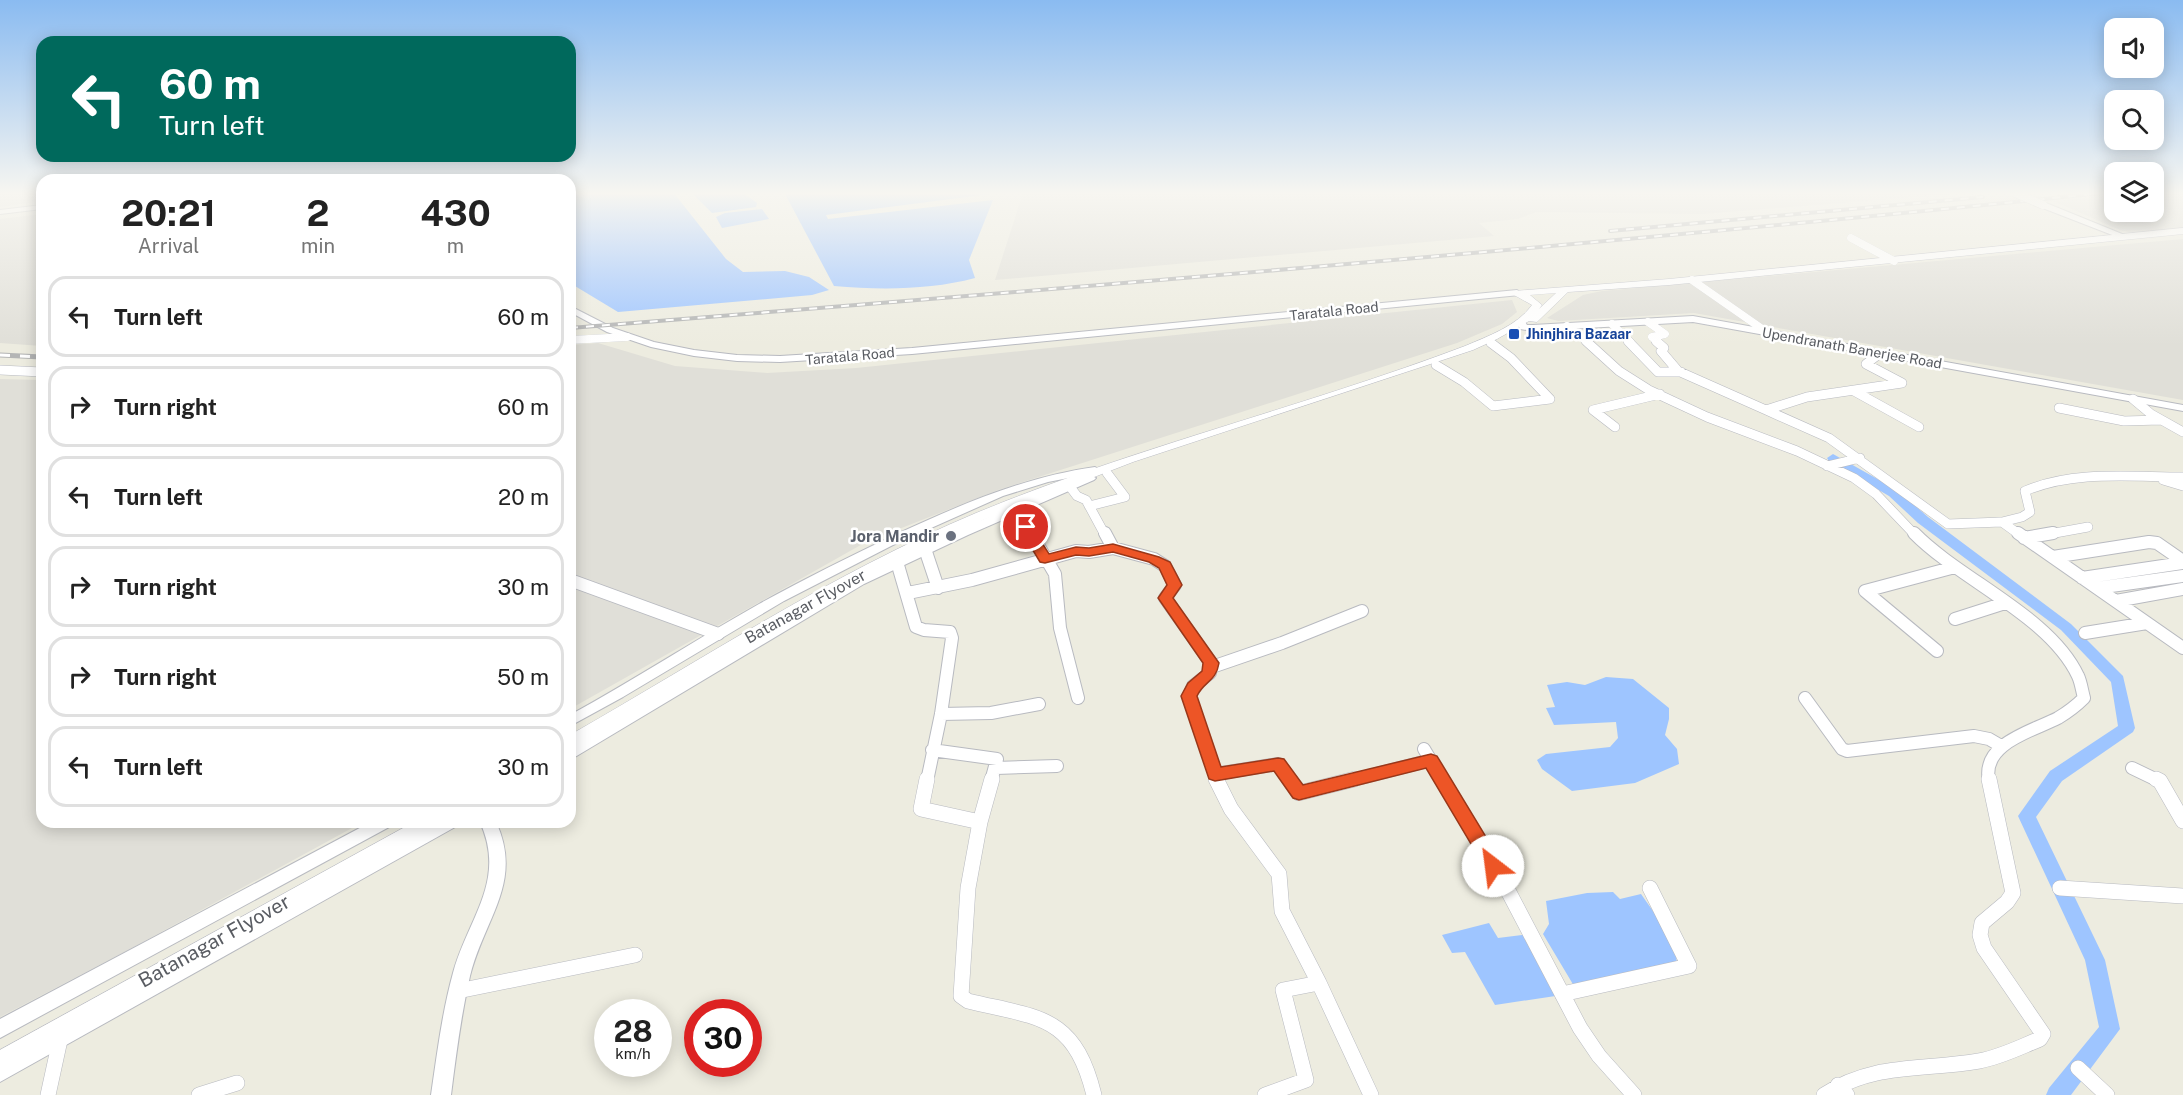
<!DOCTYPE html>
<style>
body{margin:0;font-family:"Public Sans",sans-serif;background:#f2f2f2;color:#222;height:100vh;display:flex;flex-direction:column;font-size:22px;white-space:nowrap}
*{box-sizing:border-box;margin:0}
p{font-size:20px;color:#767676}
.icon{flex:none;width:33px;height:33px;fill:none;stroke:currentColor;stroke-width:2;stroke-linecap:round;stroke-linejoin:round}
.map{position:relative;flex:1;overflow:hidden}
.details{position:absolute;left:36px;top:174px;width:540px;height:654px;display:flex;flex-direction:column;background:#fff;border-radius:18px;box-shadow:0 3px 15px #0003}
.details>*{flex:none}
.guide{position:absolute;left:36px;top:36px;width:540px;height:126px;border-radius:18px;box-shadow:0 3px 15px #0003;background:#00695c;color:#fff;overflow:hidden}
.buttons{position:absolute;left:2104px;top:18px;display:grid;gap:12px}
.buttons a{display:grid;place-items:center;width:60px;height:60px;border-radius:12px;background:#fff;box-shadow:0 3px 15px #0003;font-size:30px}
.speed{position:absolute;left:594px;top:999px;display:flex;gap:12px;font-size:30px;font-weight:700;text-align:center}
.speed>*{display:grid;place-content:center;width:78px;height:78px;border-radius:50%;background:#fff;box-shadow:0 3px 15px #0003;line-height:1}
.speed small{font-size:15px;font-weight:400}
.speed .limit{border:9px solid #d22;background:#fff;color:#111}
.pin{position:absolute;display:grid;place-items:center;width:51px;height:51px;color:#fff;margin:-26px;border:3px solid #fff;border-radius:50%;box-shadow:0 2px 6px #0007}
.me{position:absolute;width:66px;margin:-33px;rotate:330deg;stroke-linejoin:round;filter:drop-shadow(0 0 4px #0008)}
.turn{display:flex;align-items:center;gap:21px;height:126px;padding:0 24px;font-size:27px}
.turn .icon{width:78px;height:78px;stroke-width:2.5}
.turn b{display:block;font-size:42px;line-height:51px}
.eta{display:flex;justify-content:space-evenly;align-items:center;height:102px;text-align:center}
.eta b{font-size:36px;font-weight:700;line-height:42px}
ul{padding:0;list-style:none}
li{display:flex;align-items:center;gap:18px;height:81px;margin:0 12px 9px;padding:0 12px;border:3px solid #e0e0e0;border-radius:18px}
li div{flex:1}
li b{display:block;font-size:22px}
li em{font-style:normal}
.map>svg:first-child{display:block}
.industrial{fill:#e0dfd8}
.water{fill:#9ec5ff}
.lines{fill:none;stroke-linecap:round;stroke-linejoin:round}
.canal{fill:#9ec5ff;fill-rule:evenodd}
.minor-far3-casing{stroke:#b8bac0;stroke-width:8}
.minor-far2-casing{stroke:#b8bac0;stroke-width:10}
.minor-far1-casing{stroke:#b8bac0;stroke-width:14}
.minor-casing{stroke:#b8bac0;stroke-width:16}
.tertiary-casing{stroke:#b8bac0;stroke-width:2}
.secondary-casing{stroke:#bbbdc5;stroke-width:1}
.minor-far3{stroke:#fff;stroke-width:8}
.minor-far2{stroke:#fff;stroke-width:9}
.minor-far1{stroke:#fff;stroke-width:12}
.minor{stroke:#fff;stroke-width:15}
.tertiary{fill:#fff;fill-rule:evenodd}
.secondary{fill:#fff;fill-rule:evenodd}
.rail-far1-casing{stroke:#b4b5b5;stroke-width:4}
.rail-casing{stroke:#b4b5b5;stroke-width:5}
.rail-far1{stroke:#fff;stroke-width:2;stroke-dasharray:8;stroke-linecap:butt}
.rail{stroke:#fff;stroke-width:3;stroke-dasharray:10;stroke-linecap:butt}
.tertiary-bridge-casing{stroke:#b8bac0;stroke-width:9;stroke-linecap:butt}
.tertiary-bridge{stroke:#fff;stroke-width:8}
.route{fill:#ed5526;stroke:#9a3719;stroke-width:1.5}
.transit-dot{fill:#1a4fb4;stroke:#fff;stroke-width:2}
.worship-dot{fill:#6b7280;stroke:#fff;stroke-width:2}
.labels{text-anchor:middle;stroke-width:5;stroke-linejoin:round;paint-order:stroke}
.far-street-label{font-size:14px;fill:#595c62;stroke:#fff}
.far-transit-label{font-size:14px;font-weight:bold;fill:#164399;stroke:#fff;text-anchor:start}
.worship-label{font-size:16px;font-weight:bold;fill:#5b616d;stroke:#fff;text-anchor:end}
.street-label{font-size:16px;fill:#595c62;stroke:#fff}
.near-street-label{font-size:20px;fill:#595c62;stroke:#fff}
</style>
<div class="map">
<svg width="2183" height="1095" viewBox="0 0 2183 1095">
<rect width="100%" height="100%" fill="#edece0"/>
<path class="industrial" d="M 0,192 L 42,192 L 42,201 L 0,207 Z
M 1046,192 L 1978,192 L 1703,214 L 1536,212 L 1518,219 L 1479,223 L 1494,236 L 995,280 L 1023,193 Z
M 2154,192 L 2183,192 L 2183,229 L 2134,233 L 2120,230 L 2053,201 L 2115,195 L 2115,212 L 2154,212 Z
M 42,214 L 42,346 L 0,343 L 0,219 Z
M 2183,239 L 2183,400 L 1694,313 L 1558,321 L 1547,318 L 1583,295 L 1602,291 Z
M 1512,300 L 1517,312 L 1502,324 L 1457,343 L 998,490 L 866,542 L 570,709 L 570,345 L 598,343 L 675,366 L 767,373 L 856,368 Z
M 0,379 L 42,380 L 42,822 L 363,822 L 130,949 L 0,1017 Z"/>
<path class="water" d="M 570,192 L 673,192 L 726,259 L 743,272 L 785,271 L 809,277 L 829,290 L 812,295 L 618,312 L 570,283 Z
M 706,192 L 742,192 L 757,203 L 756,207 L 712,213 L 693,194 Z
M 784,192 L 1006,192 L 826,215 L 828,219 L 993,200 L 969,260 L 975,278 C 930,290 881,290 834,286 Z
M 762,209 L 769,219 L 722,228 L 716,217 L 725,213 Z
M 1606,677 L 1633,679 L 1669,708 L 1669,719 L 1665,735 L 1677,749 L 1679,764 L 1635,783 L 1572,791 L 1542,769 L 1537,760 L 1546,754 L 1610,747 L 1618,738 L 1616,722 L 1554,725 L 1546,708 L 1555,707 L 1547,685 L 1567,682 L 1585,685 Z
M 1613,892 L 1620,899 L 1641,894 L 1674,941 L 1678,971 L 1574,986 L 1543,934 L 1549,924 L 1546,901 L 1587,893 Z
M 1489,923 L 1498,938 L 1530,934 L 1562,995 L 1495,1005 L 1465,952 L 1452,953 L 1442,935 Z"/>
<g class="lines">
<path class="canal" d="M 1833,454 L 1897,490 L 1928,517 L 2071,624 L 2123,676 L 2135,728 L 2133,732 L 2062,781 L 2036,817 L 2105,960 L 2120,1029 L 2071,1095 L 2046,1095 L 2049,1088 L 2099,1027 L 2085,960 L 2018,816 L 2050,771 L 2118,726 L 2111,682 L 2061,630 L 1918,523 L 1889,496 L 1829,461 L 1827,458 Z"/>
<defs>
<path id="minor-far3" d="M 1851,238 L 1894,261
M 1692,280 L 1768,333
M 1648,322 L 1665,334 L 1652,337 L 1658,342
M 1612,324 L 1630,342
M 1567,326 L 1588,342
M 570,340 L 627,337"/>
<path id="minor-far2" d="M 1586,341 L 1619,371 L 1649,390 L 1707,417 L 1797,451 L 1854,478 L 1876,494 L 1915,535
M 1628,341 L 1658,372 L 1681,372
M 1656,341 L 1664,348 L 1661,351 L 1678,371 L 1766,410 L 1807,397 L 1902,383 L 1866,364 L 1879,354
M 1491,343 L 1511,358 L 1550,399
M 1436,365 L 1464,382 L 1493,406 L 1550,399
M 0,370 L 42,372
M 1854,391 L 1919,427
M 2133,399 L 2151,414 L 2183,432
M 2059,408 L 2124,421 L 2161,420
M 1766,410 L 1829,438 L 1948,524 L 2002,522
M 1615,427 L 1593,410 L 1660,394
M 1827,466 L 1860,458
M 2163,480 L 2183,486
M 1071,488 L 1077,496 L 1086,500 L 1105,535
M 1089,506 L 1125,497 L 1107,473
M 1010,512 L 1021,517 L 1031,535
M 2020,535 L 2002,522 L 2022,517 L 2030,512 L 2025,491 C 2074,470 2131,477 2183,477
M 2044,535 L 2088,527"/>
<path id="minor-far1" d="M 1031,533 L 1055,574 L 1060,628 L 1078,698
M 1105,533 L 1113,548
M 1914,533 C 1960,580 2050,616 2078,676 C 2081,682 2082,691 2084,698 C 2076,706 2068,712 2058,718 C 2033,731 1981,743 1989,781
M 2018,533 L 2183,648
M 2024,538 L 2053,533
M 925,549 L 938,588
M 2053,557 L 2149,542 L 2157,543 L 2183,561
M 897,562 L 916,627 L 924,630 L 950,632 L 952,638 L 941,714 L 927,781
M 2082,578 L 2183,563
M 570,580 L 718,634
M 2097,588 L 2183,576
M 908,593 L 972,580 L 1076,551 L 1089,552 L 1113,548 L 1154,559 L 1165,566 L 1175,585 L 1165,598 L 1211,663 L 1210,673 L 1193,686 L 1189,696 L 1217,781
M 2116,601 L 2183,589
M 1955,619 L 2005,603
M 2085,633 L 2147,623
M 1937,651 L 1865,591 L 1955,567
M 1212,667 L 1282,643 L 1362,611
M 1805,698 L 1842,749 L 1847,751 L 1974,736 L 1989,739 L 2001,746
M 941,714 L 991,713 L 1039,704
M 1424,749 L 1443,781
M 932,750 L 997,759 L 991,781
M 996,768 L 1057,766
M 2132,768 L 2159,781
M 1215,774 L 1278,764 L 1290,781
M 1349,781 L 1431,760"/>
<path id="minor" d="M 927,779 L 921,809 L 980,822
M 992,779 L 980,822 L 968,888 L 961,996 L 968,1001 C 1038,1018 1074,1014 1094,1095
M 1216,779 L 1231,809 L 1279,874 L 1282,911 L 1319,983 L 1371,1095
M 1289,779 L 1299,793 L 1355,779
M 1442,779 L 1504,883 L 1580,1028 L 1599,1056 L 1634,1095
M 2156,779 L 2160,781 L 2183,821
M 2060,888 L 2183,896
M 458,991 L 635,955
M 1562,994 L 1689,966 L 1650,888
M 2078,1068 L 2107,1095
M 1838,1085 L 1847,1095
M 48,1095 L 60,1040
M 199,1095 L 237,1083
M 1265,1095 L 1306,1080 L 1283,990 L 1319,983
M 1824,1095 C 1874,1062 1923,1071 1979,1061 C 2001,1057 2020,1047 2040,1039 L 2043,1034 L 1984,948 L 1980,935 L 1982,923 L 2007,902 L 2013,893 L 1989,779"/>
<path id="tertiary" d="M 2040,203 L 2046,203 L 2127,236 L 2120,238 L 2040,207 Z
M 42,205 L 42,209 L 0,214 L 0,210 Z
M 1517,290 L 1521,293 L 1520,295 L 912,354 L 780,362 L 737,361 L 694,356 L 651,347 L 607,332 L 570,312 L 570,306 L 613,328 L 654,342 L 694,350 L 737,355 L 780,356 L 912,348 Z
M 1693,316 L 2183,405 L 2183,411 L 1693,322 L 1533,331 L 1520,329 L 1517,322 L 1521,319 L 1524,320 L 1527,325 L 1533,325 Z
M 1095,467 L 1100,470 L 1099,472 L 1048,482 L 1003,496 L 893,545 L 784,601 L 623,697 L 570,726 L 570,715 C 634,680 695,640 759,604 C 804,579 851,556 897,534 C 962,504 1024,477 1095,467 Z
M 1090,475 L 1096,478 L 1094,480 L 968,535 L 864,584 L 570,760 L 570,748 L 856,578 L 960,529 Z
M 371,822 L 393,822 L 391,826 L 0,1038 L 0,1019 Z
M 438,822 L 459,822 L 457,826 L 0,1082 L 0,1063 Z
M 480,822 L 496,822 C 524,882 484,919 470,976 C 461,1015 456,1055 451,1095 L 431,1095 C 437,1054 442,1013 453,973 C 468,918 507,881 480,822 Z"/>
<path id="secondary" d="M 2183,228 L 2183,234 L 1669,285 L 1568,292 L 1537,322 L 1529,321 L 1497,339 L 1473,350 L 1133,462 L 983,520 L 930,544 L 827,598 L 570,749 L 570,735 C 703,659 833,573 976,513 C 1135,447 1304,407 1465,346 C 1488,336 1517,326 1532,305 L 1514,295 L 1514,291 L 1669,279 ZM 1556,293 L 1539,309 L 1542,305 L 1530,295 Z
M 414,822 L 438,822 L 435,827 L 0,1071 L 0,1050 Z"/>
</defs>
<use href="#minor-far3" class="minor-far3-casing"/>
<use href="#minor-far2" class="minor-far2-casing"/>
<use href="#minor-far1" class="minor-far1-casing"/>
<use href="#minor" class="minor-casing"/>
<use href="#tertiary" class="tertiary-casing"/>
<use href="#secondary" class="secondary-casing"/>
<use href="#minor-far3" class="minor-far3"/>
<use href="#minor-far2" class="minor-far2"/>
<use href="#minor-far1" class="minor-far1"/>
<use href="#minor" class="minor"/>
<use href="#tertiary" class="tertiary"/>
<use href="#secondary" class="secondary"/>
<defs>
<path id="rail-far1" d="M 1610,231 L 1983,197
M 570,328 C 1084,287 1599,245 2112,192"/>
<path id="rail" d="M 0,355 L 42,357"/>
</defs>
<use href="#rail-far1" class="rail-far1-casing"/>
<use href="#rail" class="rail-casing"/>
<use href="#rail-far1" class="rail-far1"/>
<use href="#rail" class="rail"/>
<defs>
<path id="tertiary-bridge" d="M 2013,192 L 2043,205"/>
</defs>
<use href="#tertiary-bridge" class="tertiary-bridge-casing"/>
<use href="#tertiary-bridge" class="tertiary-bridge"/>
</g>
<linearGradient id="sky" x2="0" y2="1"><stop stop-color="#8abbf1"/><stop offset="0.56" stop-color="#f7f6f1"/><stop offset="1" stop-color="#f7f6f1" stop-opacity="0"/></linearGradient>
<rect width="2183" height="345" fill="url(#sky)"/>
<path class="route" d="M 1026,523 L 1030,524 L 1049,554 L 1076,547 L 1089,548 L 1113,544 L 1159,557 L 1170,562 L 1182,585 L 1173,598 L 1219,663 C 1216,682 1204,681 1197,696 L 1221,767 L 1278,758 L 1284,759 L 1303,785 L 1431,754 L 1437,756 L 1500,860 L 1503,866 L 1500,871 L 1493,873 L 1487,871 L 1426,768 L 1299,800 L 1293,798 L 1274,771 L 1215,781 L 1209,779 L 1181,696 L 1188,683 L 1202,671 L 1203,663 L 1158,598 L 1167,585 L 1159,568 L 1149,562 L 1113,552 L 1089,556 L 1076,555 L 1045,563 L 1040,562 L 1019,527 Z"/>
<rect class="transit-dot" x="1508" y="328" width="12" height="12" rx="3"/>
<circle class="worship-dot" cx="951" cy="536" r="6"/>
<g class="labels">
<g class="far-street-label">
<text transform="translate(1334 311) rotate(-6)" y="5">Taratala Road</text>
<text transform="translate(1852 348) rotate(10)" y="5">Upendranath Banerjee Road</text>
<text transform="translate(850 356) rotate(-5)" y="5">Taratala Road</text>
</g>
<g class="far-transit-label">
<text x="1526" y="339">Jhinjhira Bazaar</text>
</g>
<g class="worship-label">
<text x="939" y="542">Jora Mandir</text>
</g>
<g class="street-label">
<text transform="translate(805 606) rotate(-29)" y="6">Batanagar Flyover</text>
</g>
<g class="near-street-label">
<text transform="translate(214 941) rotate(-29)" y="7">Batanagar Flyover</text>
</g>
</g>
</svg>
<div class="buttons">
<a><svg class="icon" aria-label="sound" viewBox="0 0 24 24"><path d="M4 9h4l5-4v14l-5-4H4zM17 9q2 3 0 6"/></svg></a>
<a><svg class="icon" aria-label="search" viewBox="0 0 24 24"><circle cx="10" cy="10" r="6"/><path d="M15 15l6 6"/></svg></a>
<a><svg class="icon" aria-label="layers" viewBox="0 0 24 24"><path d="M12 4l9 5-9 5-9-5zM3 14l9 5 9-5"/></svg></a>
</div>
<div class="speed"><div>28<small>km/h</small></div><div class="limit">30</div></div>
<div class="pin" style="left:1026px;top:527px;background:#d93025"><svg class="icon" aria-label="arrive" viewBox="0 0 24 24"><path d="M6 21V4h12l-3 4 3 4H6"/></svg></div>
<svg class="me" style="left:1493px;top:866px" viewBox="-20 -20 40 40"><circle r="19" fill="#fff"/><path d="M0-13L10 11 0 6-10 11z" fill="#ed5526"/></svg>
<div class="guide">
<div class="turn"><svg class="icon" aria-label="left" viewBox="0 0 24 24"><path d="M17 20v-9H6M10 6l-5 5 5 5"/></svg><div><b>60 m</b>Turn left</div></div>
</div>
<section class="details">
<div class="eta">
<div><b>20:21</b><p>Arrival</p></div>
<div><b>2</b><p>min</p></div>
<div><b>430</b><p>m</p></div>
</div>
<ul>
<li><svg class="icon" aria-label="left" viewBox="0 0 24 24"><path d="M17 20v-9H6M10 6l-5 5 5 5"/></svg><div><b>Turn left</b></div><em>60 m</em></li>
<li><svg class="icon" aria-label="right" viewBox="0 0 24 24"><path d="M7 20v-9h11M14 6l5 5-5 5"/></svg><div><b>Turn right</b></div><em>60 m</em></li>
<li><svg class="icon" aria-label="left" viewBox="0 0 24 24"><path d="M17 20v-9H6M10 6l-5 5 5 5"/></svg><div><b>Turn left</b></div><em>20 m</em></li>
<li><svg class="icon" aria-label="right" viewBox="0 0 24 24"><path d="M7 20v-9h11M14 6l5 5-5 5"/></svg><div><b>Turn right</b></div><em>30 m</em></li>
<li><svg class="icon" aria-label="right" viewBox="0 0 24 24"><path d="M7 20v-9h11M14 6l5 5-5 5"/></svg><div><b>Turn right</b></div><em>50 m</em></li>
<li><svg class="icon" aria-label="left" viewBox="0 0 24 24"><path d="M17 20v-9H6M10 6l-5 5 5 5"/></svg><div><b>Turn left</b></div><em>30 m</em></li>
</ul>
</section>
</div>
